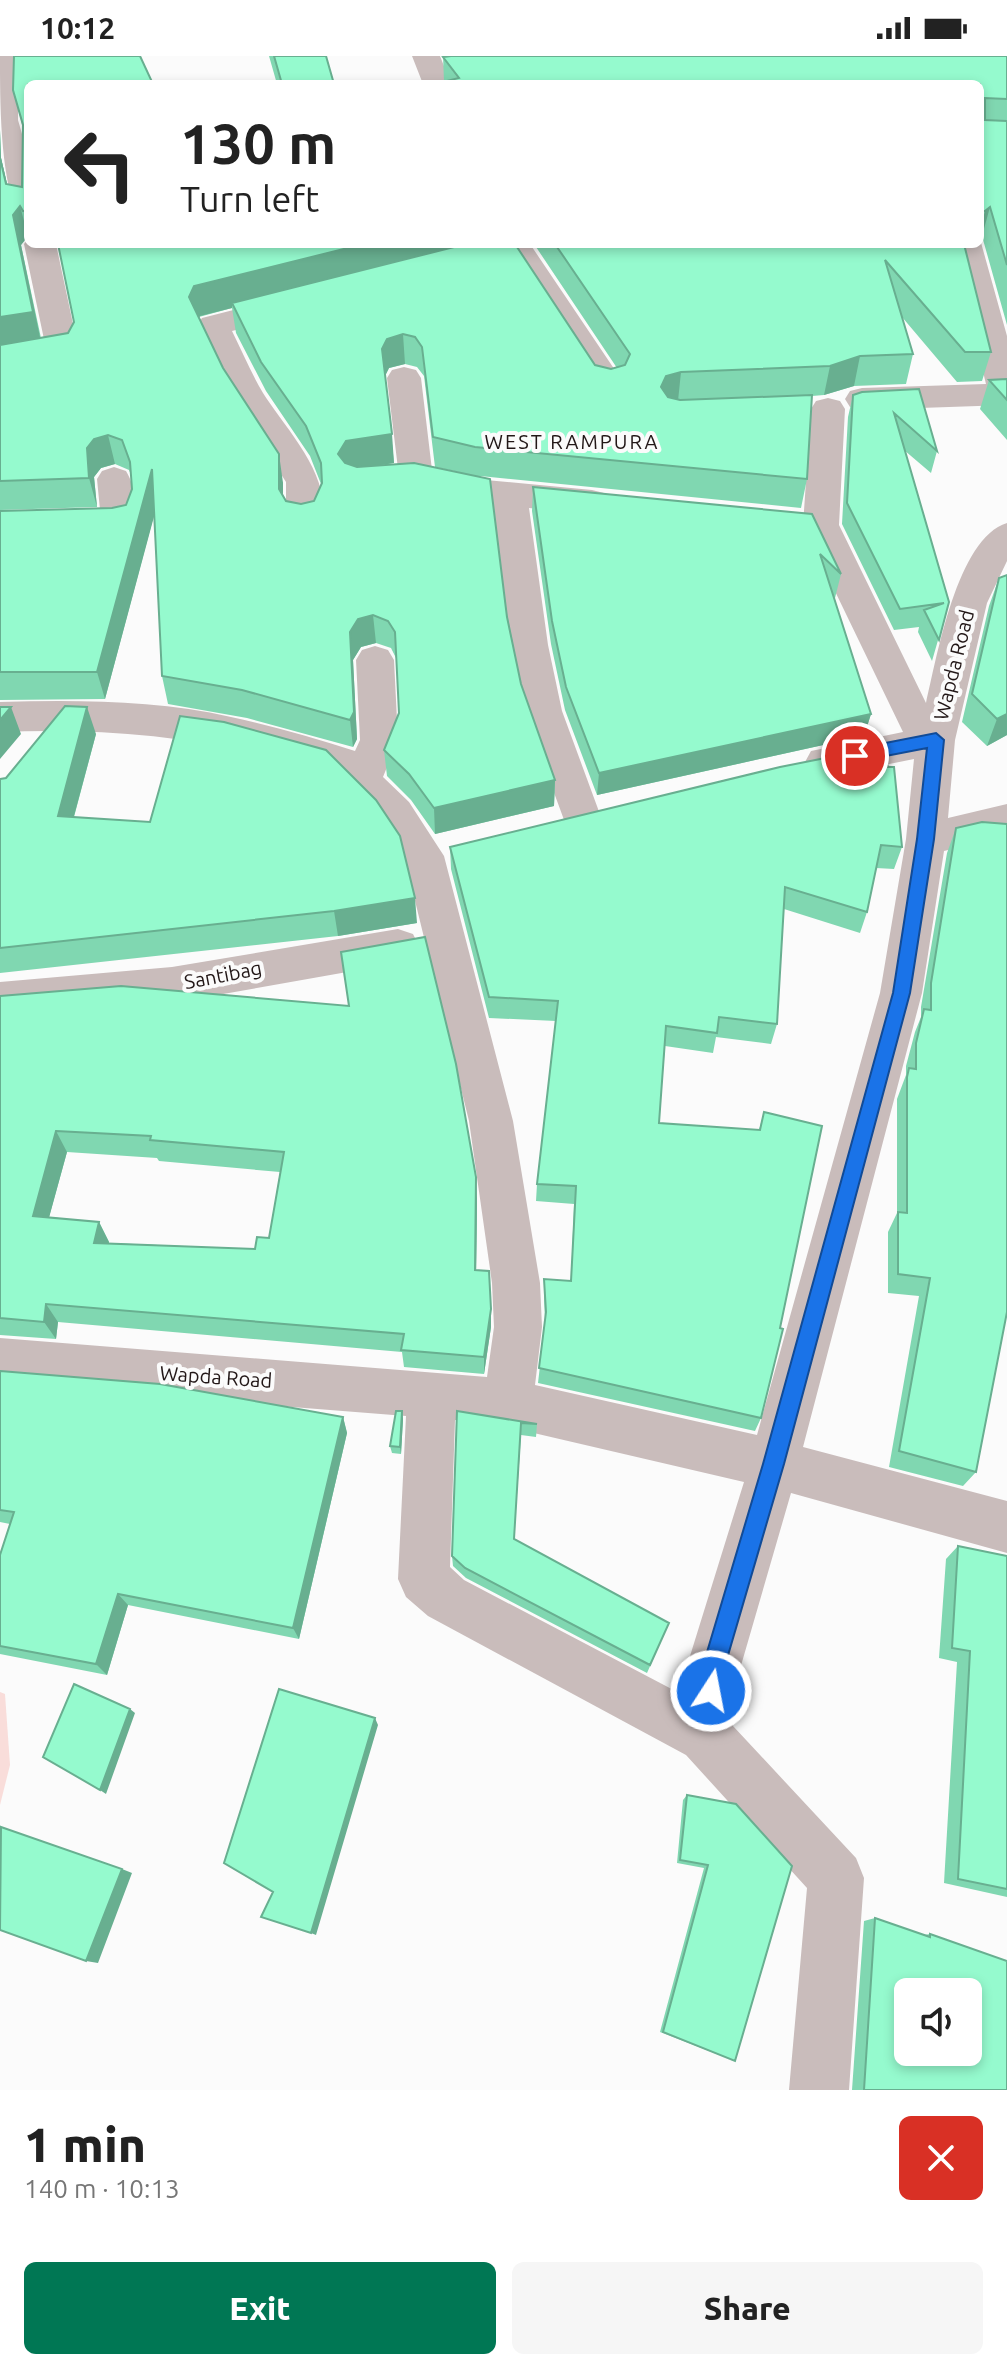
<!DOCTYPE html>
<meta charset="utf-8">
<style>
body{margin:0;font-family:Ubuntu,sans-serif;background:#f6f6f6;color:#222;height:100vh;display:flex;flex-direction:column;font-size:30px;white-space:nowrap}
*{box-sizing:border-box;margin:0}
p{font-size:26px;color:#767676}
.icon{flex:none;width:44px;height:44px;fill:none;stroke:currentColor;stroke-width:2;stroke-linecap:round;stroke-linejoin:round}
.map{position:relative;height:2034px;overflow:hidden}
.drawer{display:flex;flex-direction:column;background:#fff;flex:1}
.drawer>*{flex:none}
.hud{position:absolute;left:24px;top:24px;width:960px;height:168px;border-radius:12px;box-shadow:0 4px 12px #0003;background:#fff;color:#222;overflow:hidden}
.buttons{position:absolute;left:894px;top:1922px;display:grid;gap:16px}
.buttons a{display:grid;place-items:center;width:88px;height:88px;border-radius:12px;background:#fff;box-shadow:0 4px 12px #0003;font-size:40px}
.pin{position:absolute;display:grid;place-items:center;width:68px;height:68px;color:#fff;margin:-34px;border:4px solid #fff;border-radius:50%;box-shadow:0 2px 8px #0007}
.me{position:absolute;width:88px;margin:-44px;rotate:11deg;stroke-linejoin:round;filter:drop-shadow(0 0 6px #0008)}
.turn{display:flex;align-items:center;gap:28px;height:168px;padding:0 24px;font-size:36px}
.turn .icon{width:104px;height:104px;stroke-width:2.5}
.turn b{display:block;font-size:56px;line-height:68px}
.round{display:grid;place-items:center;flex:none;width:84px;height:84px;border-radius:12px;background:#f6f6f6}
.head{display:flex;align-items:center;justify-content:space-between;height:136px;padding:0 24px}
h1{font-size:48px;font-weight:800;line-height:60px}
.button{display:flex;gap:16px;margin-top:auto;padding:16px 24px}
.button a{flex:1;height:92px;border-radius:12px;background:#007754;color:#fff;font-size:32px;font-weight:800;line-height:92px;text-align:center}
.button a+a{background:#f6f6f6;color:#222}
.status{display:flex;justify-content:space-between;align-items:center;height:56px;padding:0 40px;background:#fff;direction:ltr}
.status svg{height:22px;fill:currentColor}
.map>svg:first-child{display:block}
.green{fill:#f9ddda}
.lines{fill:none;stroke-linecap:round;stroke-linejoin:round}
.minor{fill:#c9bcbb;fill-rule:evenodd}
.wall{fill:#80d7b1;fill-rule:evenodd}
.shaded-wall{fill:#68af90}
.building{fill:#95face;stroke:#68af90;stroke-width:2;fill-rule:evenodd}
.route{fill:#1a73e8;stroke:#114b97;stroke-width:2}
.labels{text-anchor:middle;stroke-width:8;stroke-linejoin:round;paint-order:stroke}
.far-quarter-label{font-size:20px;letter-spacing:2px;fill:#221717;stroke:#fbfbfb}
.street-label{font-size:20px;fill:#221717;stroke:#fbfbfb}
</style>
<div class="status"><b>10:12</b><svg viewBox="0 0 49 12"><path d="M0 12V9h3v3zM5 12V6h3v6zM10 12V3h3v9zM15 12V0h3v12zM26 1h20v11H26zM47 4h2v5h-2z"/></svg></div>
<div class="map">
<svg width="1007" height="2034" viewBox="0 0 1007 2034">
<rect width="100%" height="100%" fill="#fbfbfb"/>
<path class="green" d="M 0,1636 L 5,1638 L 10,1709 L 0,1749 Z"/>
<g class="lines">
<path class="minor" d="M 0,0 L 18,0 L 18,64 L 28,99 L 28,159 L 17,157 C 0,118 0,45 0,0 Z
M 412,0 L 440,0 L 451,28 L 423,28 Z
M 28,183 L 28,188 L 56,188 L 79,296 L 75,304 L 0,317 L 0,295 L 45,288 L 24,188 Z
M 980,183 L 1007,280 L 1007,349 L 862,354 L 850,351 L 845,343 L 850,335 L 862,332 L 986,328 L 952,188 L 980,188 Z
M 498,188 L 530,188 L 625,329 L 620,337 L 608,340 L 596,337 Z
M 293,239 L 304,242 L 309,249 L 304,256 L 232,275 C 242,295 251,317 263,337 C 284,371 341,429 317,471 L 304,474 L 291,471 L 286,462 L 286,426 L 231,340 L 197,269 L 202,262 Z
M 404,311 L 416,314 L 421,322 L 432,414 L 475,423 L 592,434 L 604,437 L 610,446 L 604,455 L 592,458 L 529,452 L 548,589 L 562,655 L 601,761 L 595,772 L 581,777 L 567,772 L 524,655 L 510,589 L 493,449 L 404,429 L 399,421 L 387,322 L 392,314 Z
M 828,342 L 840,345 L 845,353 L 839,469 L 926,647 C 937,601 957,482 1007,467 L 1007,505 L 987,547 L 955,684 L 948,762 L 1007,748 L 1007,780 L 944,795 L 922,937 L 803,1391 L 1007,1445 L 1007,1497 L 791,1437 L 740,1613 L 733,1670 L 856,1802 L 864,1822 L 849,2034 L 789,2034 L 807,1832 L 686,1699 L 428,1560 L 406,1541 L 398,1523 L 406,1360 L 0,1328 L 0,1282 L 487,1321 L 494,1271 L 492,1227 L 469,1065 L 405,804 C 385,774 362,742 333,720 C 321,712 300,710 286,706 C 192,679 98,672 0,676 L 0,646 C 77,644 156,644 231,661 C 273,670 315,682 355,695 L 360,684 L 356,604 L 362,594 L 375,590 L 388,594 L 394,604 L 398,684 L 383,721 L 409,746 L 444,800 L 513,1065 L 540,1227 L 542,1271 L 535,1329 L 757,1379 L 880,937 L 906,783 L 914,703 L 825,721 L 811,717 L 805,706 L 811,695 L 903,676 L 803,469 L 811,353 L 816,345 ZM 455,1364 L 508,1371 L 744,1426 L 686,1613 L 683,1639 L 464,1524 L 450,1511 Z
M 114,411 L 126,415 C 135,429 140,460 132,475 L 119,478 L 0,481 L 0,457 L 100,454 L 97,423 L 102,415 Z
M 398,873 L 413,878 L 419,890 L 413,902 L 398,907 L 172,947 L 0,962 L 0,926 L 172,911 Z"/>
</g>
<path class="wall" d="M 269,0 L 326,0 L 334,28 L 277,28 Z
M 443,0 L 1007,0 L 1007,269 L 982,180 L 980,182 L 980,28 L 444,26 Z
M 28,28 L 28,180 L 21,189 L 41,282 L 68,277 L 74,266 L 58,188 L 611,313 L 617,312 L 534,188 L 964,188 L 991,296 L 982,325 L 957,326 L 902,261 L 913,298 L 906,328 L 854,330 L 824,339 L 812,340 L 807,423 L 801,452 L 480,420 L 521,628 L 555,724 L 554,750 L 435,778 L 411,744 L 387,720 L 384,694 L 399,657 L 396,602 L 391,592 L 376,587 L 361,591 L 353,604 L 357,683 L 353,691 L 247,662 L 168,648 L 162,620 L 154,459 L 105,643 L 0,644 L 0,455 L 112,452 L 126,449 L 132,433 L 131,419 L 129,414 L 115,408 L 101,412 L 94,421 L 97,451 L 0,454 L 0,74 L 1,102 L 7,128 L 22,131 L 23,72 L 13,34 ZM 232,252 L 236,277 L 266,335 L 310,400 L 321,428 L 314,445 L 301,448 L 286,445 L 283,440 L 283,427 L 223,312 L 199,261 ZM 405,308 L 417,311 L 424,320 L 435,411 L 459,416 L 382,409 L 394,407 L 385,320 L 389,312 Z
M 1007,323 L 1007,384 L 980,353 L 989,324 Z
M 919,333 L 937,395 L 931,417 L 904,394 L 949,546 L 932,605 L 918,576 L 919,571 L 894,574 L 842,468 L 848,361 L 853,339 Z
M 533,431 L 812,458 L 841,518 L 835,542 L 833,540 L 871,658 L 864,680 L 597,739 L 565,654 L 551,588 L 532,455 Z
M 999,522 L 1007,679 L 987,690 L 962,666 L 989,550 Z
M 96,678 L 74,761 L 417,867 L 338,880 L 0,917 L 0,723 L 6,722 Z
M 780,711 L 902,791 L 894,813 L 876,812 L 867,856 L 860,877 L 784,853 L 777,968 L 771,988 L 716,981 L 713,997 L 665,990 L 659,1067 L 759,1074 L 764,1056 L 761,1362 L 755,1375 L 538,1327 L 545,1266 L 544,1239 L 544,1223 L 571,1225 L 574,1148 L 536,1145 L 537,1128 L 556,965 L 489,962 L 451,813 L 450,791 Z
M 956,772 L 976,1416 L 963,1430 L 889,1411 L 919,1240 L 888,1237 L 888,1176 L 897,1157 L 897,1043 L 906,1019 L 906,1010 L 915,976 L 921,961 L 921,951 L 947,797 Z
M 0,940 L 477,1142 L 476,1214 L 491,1253 L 491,1271 L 484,1318 L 404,1311 L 402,1296 L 58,1266 L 56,1283 L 0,1279 ZM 67,1096 L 157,1102 L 159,1105 L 280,1116 L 269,1182 L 255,1193 L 109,1187 L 109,1186 L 99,1166 L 49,1161 Z
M 0,1315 L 343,1361 L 347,1377 L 299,1583 L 128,1549 L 107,1619 L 0,1598 L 0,1499 L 10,1468 L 0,1466 Z
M 402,1355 L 403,1363 L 401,1398 L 392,1397 L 390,1390 Z
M 457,1355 L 537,1368 L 536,1381 L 521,1379 L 514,1484 L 669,1567 L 647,1617 L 466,1522 L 453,1510 L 452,1500 Z
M 958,1490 L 1007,1500 L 1007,1841 L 944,1827 L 957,1606 L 939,1602 L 946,1503 Z
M 687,1739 L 736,1748 L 735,2005 L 660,1976 L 704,1812 L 677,1807 L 683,1744 Z
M 875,1862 L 924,1879 L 930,1878 L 1007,2034 L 852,2034 L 864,1865 Z"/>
<path class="shaded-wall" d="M 0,74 L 1,102 L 14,157 L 20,150 L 28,180 L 21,189 L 41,286 L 0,293 Z
M 990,151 L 982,180 L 980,182 L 980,174 L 985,155 Z
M 364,188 L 485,188 L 232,247 L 232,252 L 200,260 L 194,270 L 189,241 L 194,230 Z
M 403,278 L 405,308 L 389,312 L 384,322 L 382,293 L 387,283 Z
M 860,300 L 854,330 L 824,339 L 830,310 Z
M 681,316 L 678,345 L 663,349 L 661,331 L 666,320 Z
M 392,378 L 394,407 L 349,414 L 338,398 L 346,385 Z
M 108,379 L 115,408 L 101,412 L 94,421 L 97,451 L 89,422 L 87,392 L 94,383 Z
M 279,398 L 283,427 L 283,462 L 279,433 Z
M 152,413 L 159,442 L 105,643 L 97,616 Z
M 373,559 L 376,587 L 361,591 L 353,604 L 357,683 L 353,691 L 350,664 L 350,576 L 358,563 Z
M 11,651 L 21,678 L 0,703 L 0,664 Z
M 87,651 L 96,678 L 67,786 L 58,760 Z
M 871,658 L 864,680 L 597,739 L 599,717 Z
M 1007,658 L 1007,679 L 987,690 L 997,663 Z
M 555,724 L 554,750 L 435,778 L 434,752 Z
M 415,842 L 417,867 L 338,880 L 334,855 Z
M 56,1075 L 67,1096 L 44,1180 L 33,1160 Z
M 476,1121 L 477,1142 L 476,1233 L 475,1214 Z
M 99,1166 L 109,1186 L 104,1206 L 94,1187 Z
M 46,1248 L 58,1266 L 56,1283 L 44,1266 Z
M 491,1253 L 491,1271 L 484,1318 L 484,1301 Z
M 402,1355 L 403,1363 L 401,1398 L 400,1391 Z
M 343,1361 L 347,1377 L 299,1583 L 293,1572 Z
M 118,1538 L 128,1549 L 107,1619 L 96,1608 Z
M 130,1653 L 135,1657 L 106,1738 L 100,1734 Z
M 375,1662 L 378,1669 L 316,1879 L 311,1877 Z
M 122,1813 L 132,1817 L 98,1907 L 86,1905 Z"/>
<path class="building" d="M 14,0 L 140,0 L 153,28 L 28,28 L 28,155 L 23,155 L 20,150 L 13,159 L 33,256 L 0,261 L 0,102 L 6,128 L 22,131 L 23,69 L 13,34 Z
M 274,0 L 326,0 L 334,28 L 282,28 Z
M 451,0 L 1007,0 L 1007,43 L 985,42 L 985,64 L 1007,65 L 1007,209 L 990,151 L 985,155 L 980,155 L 980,28 L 435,28 L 459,22 L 443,1 Z
M 58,188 L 364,188 L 194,230 L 189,241 L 223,312 L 279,398 L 279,433 L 286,445 L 301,448 L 314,445 L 322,427 L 321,407 L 306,370 L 261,306 L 232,247 L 466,188 L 515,188 L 595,309 L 611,313 L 625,309 L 630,298 L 555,188 L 964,188 L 991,296 L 965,296 L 885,204 L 913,298 L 860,300 L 830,310 L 681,316 L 666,320 L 661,331 L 668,341 L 680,344 L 812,339 L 807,423 L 475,391 L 433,381 L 422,291 L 415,281 L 403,278 L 387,283 L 382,293 L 392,378 L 346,385 L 338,398 L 345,407 L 357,411 L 414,407 L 490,423 L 507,561 L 521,628 L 555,724 L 434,752 L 409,718 L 384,694 L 399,657 L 395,576 L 388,565 L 373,559 L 358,563 L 350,576 L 354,656 L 350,664 L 242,634 L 162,620 L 152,413 L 97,616 L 0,616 L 0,455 L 112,452 L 126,449 L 132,433 L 130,406 L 122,384 L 108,379 L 94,383 L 87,392 L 89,422 L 0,425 L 0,289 L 68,277 L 74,266 Z
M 1007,323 L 1007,344 L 989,324 Z
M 919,333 L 937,395 L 894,357 L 949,546 L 939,584 L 924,554 L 944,547 L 900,553 L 847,447 L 853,339 L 862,336 Z
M 533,431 L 812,458 L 841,518 L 820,498 L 871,658 L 599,717 L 566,631 L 552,565 Z
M 1007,519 L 1007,658 L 997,663 L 972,638 L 999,522 Z
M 65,650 L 87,651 L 58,760 L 150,766 L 180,660 L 224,666 L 326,694 L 376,744 L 400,780 L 415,842 L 334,855 L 0,892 L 0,723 L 6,722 Z
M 0,651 L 11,651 L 0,664 Z
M 881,691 L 888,711 L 894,711 L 902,791 L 881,789 L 867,856 L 785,831 L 777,968 L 719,961 L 717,977 L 666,970 L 659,1067 L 760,1074 L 764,1056 L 822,1070 L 780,1272 L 783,1273 L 761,1362 L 539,1312 L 546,1256 L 544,1223 L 571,1225 L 576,1130 L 537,1128 L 558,945 L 489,941 L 450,791 L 780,711 Z
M 982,766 L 1007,768 L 1007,1256 L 976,1416 L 899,1395 L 930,1222 L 898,1218 L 898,1156 L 907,1157 L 907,1021 L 909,1012 L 916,1013 L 916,987 L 924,953 L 931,954 L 931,927 L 956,772 Z
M 425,881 L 456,1008 L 476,1121 L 475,1214 L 489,1215 L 491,1253 L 484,1301 L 401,1294 L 404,1278 L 46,1248 L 44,1266 L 0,1262 L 0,940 L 121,930 L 349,950 L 341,896 ZM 56,1075 L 151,1080 L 150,1084 L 284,1096 L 269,1182 L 257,1181 L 255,1193 L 94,1187 L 99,1166 L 33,1160 Z
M 0,1315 L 160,1328 L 343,1361 L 293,1572 L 118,1538 L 96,1608 L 0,1590 L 0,1499 L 14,1456 L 0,1454 Z
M 396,1355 L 402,1355 L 400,1391 L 390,1390 Z
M 457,1355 L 537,1368 L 521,1367 L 514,1483 L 669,1567 L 650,1609 L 465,1512 L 452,1500 Z
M 958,1490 L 1007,1500 L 1007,1833 L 958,1823 L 970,1595 L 952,1592 Z
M 74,1628 L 130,1653 L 100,1734 L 43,1701 Z
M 279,1633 L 375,1662 L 311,1877 L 261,1861 L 273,1836 L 224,1807 Z
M 687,1739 L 736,1748 L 792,1810 L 735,2005 L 663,1976 L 708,1809 L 680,1804 Z
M 1,1771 L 122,1813 L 86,1905 L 0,1874 Z
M 875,1862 L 930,1881 L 930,1878 L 1007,1905 L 1007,2034 L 864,2034 ZM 908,1936 L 968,1936 L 968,1996 L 908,1996 Z"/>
<path class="route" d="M 936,677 L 944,684 L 934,783 L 910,937 L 784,1408 L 724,1613 L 718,1643 L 711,1646 L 703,1643 L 700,1635 L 702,1613 L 763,1408 L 893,937 L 917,783 L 927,692 L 855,706 L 847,700 L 855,693 Z"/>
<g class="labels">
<g class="far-quarter-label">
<text x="572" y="393">WEST RAMPURA</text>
</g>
<g class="street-label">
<text transform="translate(954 609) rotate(-76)" y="7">Wapda Road</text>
<text transform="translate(223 919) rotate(-11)" y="7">Santibag</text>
<text transform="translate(216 1321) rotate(4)" y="7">Wapda Road</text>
</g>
</g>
</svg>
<div class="buttons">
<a><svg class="icon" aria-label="sound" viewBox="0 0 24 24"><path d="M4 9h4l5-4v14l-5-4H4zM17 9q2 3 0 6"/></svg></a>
</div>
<div class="pin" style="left:855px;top:700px;background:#d93025"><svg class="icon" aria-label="arrive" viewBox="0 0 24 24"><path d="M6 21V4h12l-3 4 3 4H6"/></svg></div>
<svg class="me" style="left:711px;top:1635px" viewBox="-20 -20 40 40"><circle r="17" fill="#1a73e8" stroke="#fff" stroke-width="3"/><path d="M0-11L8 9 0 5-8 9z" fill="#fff"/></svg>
<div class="hud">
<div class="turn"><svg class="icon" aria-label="left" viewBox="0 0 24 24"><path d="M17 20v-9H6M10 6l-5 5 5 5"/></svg><div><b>130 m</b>Turn left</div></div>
</div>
</div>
<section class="drawer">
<div class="head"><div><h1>1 min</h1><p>140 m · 10:13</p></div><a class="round" style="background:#d93025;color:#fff"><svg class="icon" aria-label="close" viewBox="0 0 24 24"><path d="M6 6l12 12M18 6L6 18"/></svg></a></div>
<div class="button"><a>Exit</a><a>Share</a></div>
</section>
